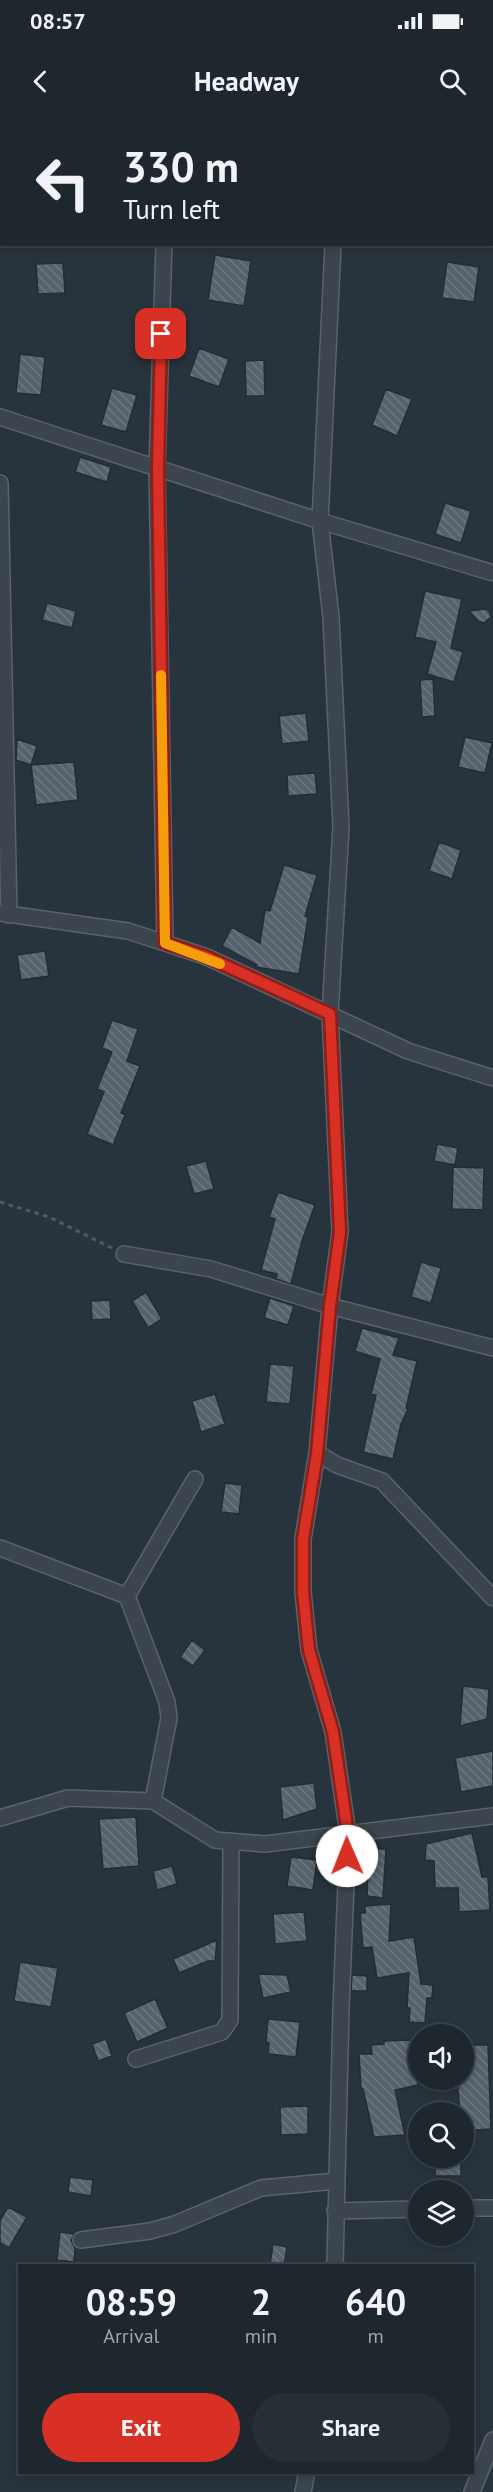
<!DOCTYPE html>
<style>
body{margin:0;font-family:"PT Sans",sans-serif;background:#262f36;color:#f1f3f6;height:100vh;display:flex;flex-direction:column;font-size:22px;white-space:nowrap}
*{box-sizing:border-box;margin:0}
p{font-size:20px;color:#a1a5aa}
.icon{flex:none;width:33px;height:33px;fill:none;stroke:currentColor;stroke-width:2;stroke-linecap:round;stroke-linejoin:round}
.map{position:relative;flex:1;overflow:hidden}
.drawer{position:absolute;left:18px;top:2144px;width:456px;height:210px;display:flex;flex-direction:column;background:#1e272e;border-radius:0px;box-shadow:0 3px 9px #0003,0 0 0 2px #3c444a}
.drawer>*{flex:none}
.banner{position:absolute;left:0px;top:0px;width:494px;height:126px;box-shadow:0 3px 9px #0003,0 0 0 2px #3c444a;background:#1e272e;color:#f1f3f6;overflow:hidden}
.fabs{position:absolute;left:408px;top:1904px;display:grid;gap:12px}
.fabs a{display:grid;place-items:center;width:66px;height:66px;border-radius:50%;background:#1e272e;box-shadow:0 3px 9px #0003,0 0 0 2px #3c444a;font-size:30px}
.pin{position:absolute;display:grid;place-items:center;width:51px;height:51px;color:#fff;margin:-26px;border-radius:12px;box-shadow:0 3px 9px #0006}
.me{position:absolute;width:66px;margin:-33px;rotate:359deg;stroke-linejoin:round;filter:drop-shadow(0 0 4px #0008)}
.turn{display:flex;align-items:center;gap:21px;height:126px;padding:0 24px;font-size:27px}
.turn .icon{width:78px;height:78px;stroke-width:2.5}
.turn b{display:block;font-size:42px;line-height:51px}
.eta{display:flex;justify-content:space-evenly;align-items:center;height:102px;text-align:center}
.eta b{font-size:36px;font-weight:800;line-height:42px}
.button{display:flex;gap:12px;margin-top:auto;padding:12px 24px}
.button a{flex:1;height:69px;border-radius:36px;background:#d93025;color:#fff;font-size:24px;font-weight:800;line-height:69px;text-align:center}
.button a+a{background:#262f36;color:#f1f3f6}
.status{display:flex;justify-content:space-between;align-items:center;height:42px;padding:0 30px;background:#1e272e;direction:ltr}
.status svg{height:16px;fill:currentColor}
header{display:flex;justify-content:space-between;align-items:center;height:78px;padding:0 24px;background:#1e272e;font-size:27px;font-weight:800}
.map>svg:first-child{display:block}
.building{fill:url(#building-back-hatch);stroke:#232c35;stroke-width:1.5}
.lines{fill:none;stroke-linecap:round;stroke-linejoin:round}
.minor-casing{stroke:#5a636b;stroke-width:18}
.path{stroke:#4c5e5e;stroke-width:3;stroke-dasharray:4.5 4.5;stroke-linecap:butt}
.minor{stroke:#3c454d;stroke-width:15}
.route-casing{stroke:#8d1f18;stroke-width:15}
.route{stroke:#d93025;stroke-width:10}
.slow{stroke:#f59e0b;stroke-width:10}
</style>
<div class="status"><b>08:57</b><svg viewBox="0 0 49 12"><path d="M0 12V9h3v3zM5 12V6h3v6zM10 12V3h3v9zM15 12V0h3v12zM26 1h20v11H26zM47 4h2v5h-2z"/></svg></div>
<header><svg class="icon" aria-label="back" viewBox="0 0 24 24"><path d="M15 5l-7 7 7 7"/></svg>Headway<svg class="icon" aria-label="search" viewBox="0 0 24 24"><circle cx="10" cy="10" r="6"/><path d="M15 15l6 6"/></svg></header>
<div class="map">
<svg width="493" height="2372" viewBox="0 0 493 2372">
<defs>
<pattern id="building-back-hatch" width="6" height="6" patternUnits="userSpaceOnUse" patternTransform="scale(1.5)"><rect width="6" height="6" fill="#56626d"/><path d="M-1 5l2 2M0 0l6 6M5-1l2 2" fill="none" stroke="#6c7780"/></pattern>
</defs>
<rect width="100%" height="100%" fill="#28343d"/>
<path class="building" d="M 215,135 L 251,141 L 244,186 L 208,180 Z
M 447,142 L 479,147 L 474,182 L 442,178 Z
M 63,143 L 65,173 L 38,174 L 36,144 Z
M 199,228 L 229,239 L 219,267 L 189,256 Z
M 20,234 L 45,237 L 41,275 L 16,273 Z
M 264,240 L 265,276 L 246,276 L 245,241 Z
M 112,268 L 137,275 L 126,312 L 101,305 Z
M 386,269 L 412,279 L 397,316 L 372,305 Z
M 80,337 L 111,347 L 107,362 L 75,352 Z
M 445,383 L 471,391 L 461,423 L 435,414 Z
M 425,471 L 462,479 L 451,528 L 463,532 L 454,562 L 427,554 L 436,522 L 415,517 Z
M 47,483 L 76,491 L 72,508 L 42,500 Z
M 485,489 L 489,491 L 491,497 L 484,503 L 478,501 L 469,491 Z
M 433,559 L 435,596 L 422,597 L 420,560 Z
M 306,593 L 309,621 L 282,624 L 279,596 Z
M 465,617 L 492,623 L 485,653 L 458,647 Z
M 17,619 L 37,626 L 31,645 L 16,640 Z
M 74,642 L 78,680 L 36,685 L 31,645 Z
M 315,653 L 317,674 L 288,676 L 287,655 Z
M 439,722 L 461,730 L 452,759 L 429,751 Z
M 284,745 L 317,755 L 305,796 L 308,797 L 299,854 L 256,847 L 257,845 L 222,826 L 232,807 L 260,823 L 265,790 L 270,791 Z
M 45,831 L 49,856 L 21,860 L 17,835 Z
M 112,900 L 138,909 L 127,941 L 140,946 L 121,993 L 125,995 L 113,1025 L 87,1014 L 104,972 L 97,969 L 112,932 L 102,928 Z
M 437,1024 L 458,1028 L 455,1045 L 434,1041 Z
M 206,1041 L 214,1069 L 194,1074 L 186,1046 Z
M 453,1047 L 484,1048 L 483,1090 L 452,1089 Z
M 278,1072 L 315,1085 L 302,1121 L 291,1164 L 276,1159 L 277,1154 L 261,1150 L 275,1099 L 269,1097 Z
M 421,1142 L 441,1148 L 431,1183 L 411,1177 Z
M 146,1172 L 162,1199 L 148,1208 L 132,1181 Z
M 270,1178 L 294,1186 L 288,1205 L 264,1198 Z
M 110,1180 L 111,1199 L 92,1200 L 91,1181 Z
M 362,1208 L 399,1218 L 393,1235 L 417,1241 L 406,1288 L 408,1289 L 401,1304 L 393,1339 L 363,1332 L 376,1275 L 371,1274 L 380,1239 L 355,1231 Z
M 270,1244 L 294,1246 L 290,1284 L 266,1282 Z
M 215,1274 L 225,1304 L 201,1312 L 192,1281 Z
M 225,1363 L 242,1365 L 239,1394 L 221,1392 Z
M 192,1520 L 205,1530 L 193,1546 L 180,1537 Z
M 463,1566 L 489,1569 L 487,1599 L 460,1606 Z
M 493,1631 L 493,1666 L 461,1672 L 455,1638 Z
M 314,1663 L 317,1689 L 283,1700 L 280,1667 Z
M 136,1697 L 139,1746 L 103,1749 L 99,1699 Z
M 472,1713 L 482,1757 L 488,1757 L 490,1790 L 459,1792 L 458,1768 L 435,1768 L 434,1741 L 425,1740 L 426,1724 Z
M 369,1728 L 386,1729 L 383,1778 L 367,1776 Z
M 291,1737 L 317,1740 L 313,1770 L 287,1766 Z
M 172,1746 L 177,1764 L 157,1770 L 153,1751 Z
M 391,1784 L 389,1821 L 414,1817 L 421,1864 L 433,1865 L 432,1878 L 427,1878 L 425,1903 L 409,1902 L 410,1888 L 407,1888 L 409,1853 L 377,1858 L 372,1827 L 363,1828 L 360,1793 L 365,1793 L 365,1786 Z
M 304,1792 L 307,1821 L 275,1824 L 273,1794 Z
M 217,1820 L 215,1841 L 208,1841 L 179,1853 L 173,1839 Z
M 20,1842 L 58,1848 L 51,1887 L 14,1881 Z
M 258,1854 L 287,1855 L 291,1872 L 263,1878 Z
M 352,1855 L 367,1856 L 367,1871 L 351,1871 Z
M 155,1879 L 168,1908 L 137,1922 L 124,1893 Z
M 268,1899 L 300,1902 L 296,1937 L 268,1934 L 269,1923 L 266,1922 Z
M 106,1919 L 112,1936 L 98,1941 L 92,1924 Z
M 410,1920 L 418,1965 L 395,1970 L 405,2015 L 374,2017 L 363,1969 L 361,1969 L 359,1934 L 372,1934 L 371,1925 L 384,1924 L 384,1921 Z
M 464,1925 L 488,1925 L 491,2009 L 464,2011 L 464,1992 L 460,1992 L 457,1959 L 464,1959 Z
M 308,1986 L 308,2014 L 281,2015 L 280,1987 Z
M 435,2037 L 461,2037 L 461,2056 L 435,2056 Z
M 70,2057 L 93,2060 L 91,2076 L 68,2072 Z
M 8,2087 L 27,2097 L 9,2128 L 0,2123 L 0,2101 Z
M 60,2112 L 74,2114 L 71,2121 L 75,2128 L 74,2142 L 57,2140 Z
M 273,2124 L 287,2127 L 284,2145 L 270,2145 Z"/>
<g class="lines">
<defs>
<path id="minor" d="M 164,0 L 168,2
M 340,2 L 340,0
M 492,108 L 493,108
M 164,124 L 157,348 L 165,823
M 333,124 L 320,401 L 331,497 L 341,707 L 330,894 L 340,1112 L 330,1186 L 317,1333 L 337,1345 L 382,1361 L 493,1478
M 0,297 L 320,401 L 493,453
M 0,363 L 9,795
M 0,793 L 128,811 L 165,823 L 207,837 L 408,931 L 493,958
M 124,1134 L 211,1149 L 330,1186 L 493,1228
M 317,1333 L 303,1419 L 303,1472 L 309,1530 L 333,1612 L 348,1714 L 341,1888 L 335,2145
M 0,1428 L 127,1476
M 153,1681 L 169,1598 L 167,1582 L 127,1476 L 195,1359
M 0,1698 L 68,1678 L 153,1681 L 215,1720 L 265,1724 L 493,1696
M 136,1939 L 222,1912 L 230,1900 L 231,1722
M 464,2088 L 493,2088
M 335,2091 L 418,2089
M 81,2120 L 150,2111 L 175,2104 L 261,2068 L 336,2061
M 303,2372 L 307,2352
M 472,2372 L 493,2320"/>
</defs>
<use href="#minor" class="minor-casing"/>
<path class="path" d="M 0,1082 L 49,1097 L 112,1128"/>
<use href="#minor" class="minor"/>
</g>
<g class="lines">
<defs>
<path id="route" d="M 161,214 L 158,348 L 165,823 L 207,837 L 330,894 L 340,1112 L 330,1186 L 317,1334 L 303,1419 L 303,1472 L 309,1530 L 333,1612 L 348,1714 L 347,1736"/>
</defs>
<use href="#route" class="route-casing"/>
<use href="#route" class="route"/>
<path class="slow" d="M 161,555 L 165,823 L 220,844"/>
</g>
</svg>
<div class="fabs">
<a><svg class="icon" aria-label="sound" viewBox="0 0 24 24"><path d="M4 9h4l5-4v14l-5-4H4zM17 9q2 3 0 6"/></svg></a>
<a><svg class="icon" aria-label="search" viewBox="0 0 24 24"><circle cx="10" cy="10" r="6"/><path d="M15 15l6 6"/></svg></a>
<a><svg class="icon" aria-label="layers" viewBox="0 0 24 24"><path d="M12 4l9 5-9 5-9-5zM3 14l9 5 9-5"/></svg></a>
</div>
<div class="pin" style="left:161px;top:214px;background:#d93025"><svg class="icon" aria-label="arrive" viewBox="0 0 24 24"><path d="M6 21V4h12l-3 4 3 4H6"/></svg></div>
<svg class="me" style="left:347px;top:1736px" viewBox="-20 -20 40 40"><circle r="19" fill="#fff"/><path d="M0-13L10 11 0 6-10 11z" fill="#d93025"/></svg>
<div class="banner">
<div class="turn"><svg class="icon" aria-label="left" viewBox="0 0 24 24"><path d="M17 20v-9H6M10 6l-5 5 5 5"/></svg><div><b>330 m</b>Turn left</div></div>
</div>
<section class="drawer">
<div class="eta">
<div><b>08:59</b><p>Arrival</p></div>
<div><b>2</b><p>min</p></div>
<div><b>640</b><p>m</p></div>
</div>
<div class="button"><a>Exit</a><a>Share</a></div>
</section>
</div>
